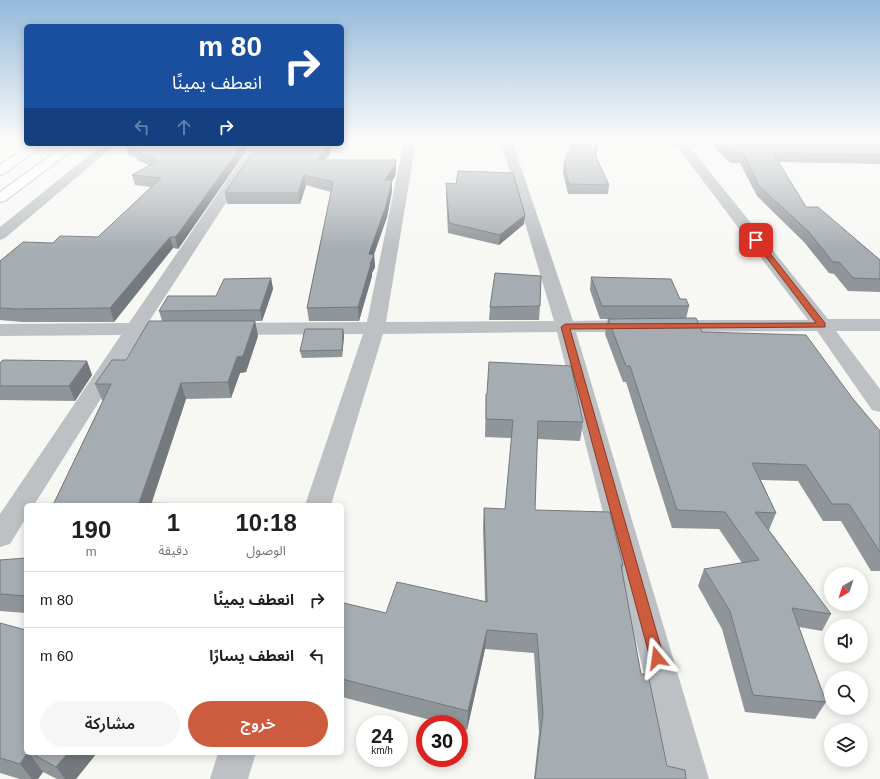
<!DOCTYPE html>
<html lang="ar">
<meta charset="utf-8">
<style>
body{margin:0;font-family:Arial,"Noto Sans Arabic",sans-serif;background:#f6f6f6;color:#202124;direction:rtl;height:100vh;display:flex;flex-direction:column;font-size:15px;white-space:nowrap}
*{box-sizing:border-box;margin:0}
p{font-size:13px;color:#757577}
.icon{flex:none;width:22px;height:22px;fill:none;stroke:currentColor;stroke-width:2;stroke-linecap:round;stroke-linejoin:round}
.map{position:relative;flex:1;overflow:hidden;direction:ltr}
.panel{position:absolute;left:24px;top:503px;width:320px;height:252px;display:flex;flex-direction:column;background:#fff;border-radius:6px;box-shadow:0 2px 10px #0003;direction:rtl}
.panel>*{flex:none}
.banner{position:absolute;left:24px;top:24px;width:320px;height:122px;border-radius:6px;box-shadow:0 2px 10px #0003;direction:rtl;background:#1a4fa0;color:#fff;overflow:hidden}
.needle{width:26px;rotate:219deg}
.fabs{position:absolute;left:824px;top:567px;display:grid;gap:8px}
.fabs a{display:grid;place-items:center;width:44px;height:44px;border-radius:50%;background:#fff;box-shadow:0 2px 10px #0003;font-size:20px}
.speed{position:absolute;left:356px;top:715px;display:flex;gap:8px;font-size:20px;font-weight:700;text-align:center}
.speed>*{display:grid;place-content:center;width:52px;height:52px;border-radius:50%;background:#fff;box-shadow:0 2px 10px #0003;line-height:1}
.speed small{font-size:10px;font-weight:400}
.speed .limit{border:6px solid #d22;background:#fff;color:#111}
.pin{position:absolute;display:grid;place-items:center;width:34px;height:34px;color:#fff;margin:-17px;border-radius:8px;box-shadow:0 2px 6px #0006}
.me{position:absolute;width:44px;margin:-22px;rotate:344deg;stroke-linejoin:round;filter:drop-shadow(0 0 3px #0008)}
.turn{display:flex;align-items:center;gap:14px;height:84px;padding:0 16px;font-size:18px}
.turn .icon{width:52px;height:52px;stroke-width:2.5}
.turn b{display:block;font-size:28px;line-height:34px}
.lanes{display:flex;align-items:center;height:38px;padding:0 16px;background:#0003;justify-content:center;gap:20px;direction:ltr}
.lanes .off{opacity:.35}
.eta{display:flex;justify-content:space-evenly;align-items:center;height:68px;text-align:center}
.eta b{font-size:24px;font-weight:600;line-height:28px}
.button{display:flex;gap:8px;margin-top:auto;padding:8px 16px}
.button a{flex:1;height:46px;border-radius:24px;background:#cd5b3e;color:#fff;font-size:16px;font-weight:600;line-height:46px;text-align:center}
.button a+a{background:#f6f6f6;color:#202124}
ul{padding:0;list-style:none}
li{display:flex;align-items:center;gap:12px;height:56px;padding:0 16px;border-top:1px solid #e0e0e0}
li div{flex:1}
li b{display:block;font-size:15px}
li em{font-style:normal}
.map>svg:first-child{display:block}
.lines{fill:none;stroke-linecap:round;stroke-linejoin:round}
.primary-casing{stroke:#b1b5b8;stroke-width:2}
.minor{fill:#bdc1c4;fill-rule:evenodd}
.tertiary{fill:#bdc1c4;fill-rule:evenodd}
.primary{fill:#fff;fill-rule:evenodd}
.wall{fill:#8f9599}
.shaded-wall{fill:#74797d}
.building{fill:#a6adb2;stroke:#74797d}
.route{fill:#cd5b3e;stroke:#853b28}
</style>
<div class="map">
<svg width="880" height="779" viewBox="0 0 880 779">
<rect width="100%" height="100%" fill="#f7f7f4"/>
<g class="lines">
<defs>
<path id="primary" d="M 30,144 L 44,144 L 4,174 L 0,175 L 0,165 Z
M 66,144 L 80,144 L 5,201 L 0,202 L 0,192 Z"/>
</defs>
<use href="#primary" class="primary-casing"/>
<path class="minor" d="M 404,141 L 416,141 L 386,322 L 554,321 L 501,142 L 512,141 L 573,321 L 637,320 L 644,322 L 647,326 L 644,330 L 637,332 L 576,332 L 709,779 L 671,779 L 557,332 L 383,334 L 331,505 L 305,505 L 363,334 L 227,335 L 220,333 L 217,329 L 220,325 L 227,323 L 367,322 Z
M 673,141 L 685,141 L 828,319 L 880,319 L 880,331 L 836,331 L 880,389 L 880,412 L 872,410 L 817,331 L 669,332 L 662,330 L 659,326 L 662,322 L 669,320 L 808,320 Z
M 103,144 L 116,144 L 5,238 L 0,240 L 0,227 Z
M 252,144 L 264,144 L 148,323 L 175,323 L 182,325 L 185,329 L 182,333 L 175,335 L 141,335 L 34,505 L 26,505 L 26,518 L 10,544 L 0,547 L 0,514 L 121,335 L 0,336 L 0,324 L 129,323 Z
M 218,753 L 256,753 L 248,779 L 210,779 Z"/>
<path class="tertiary" d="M 465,141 L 748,141 L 750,143 L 748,145 L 744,146 L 471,144 L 467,143 Z"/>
<use href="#primary" class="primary"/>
</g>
<path class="wall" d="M 715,141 L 880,141 L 880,164 L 779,162 L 806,207 L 880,260 L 880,292 L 848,291 L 834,274 L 829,273 L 804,242 L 757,196 L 740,163 L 730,163 L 714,147 Z
M 126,144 L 251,144 L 181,245 L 178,249 L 173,248 L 114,322 L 22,322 L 0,320 L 0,261 L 53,243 L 98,237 L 151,187 L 135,185 L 132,175 L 149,165 L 137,160 L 137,158 L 128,154 Z
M 333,145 L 330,149 L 330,154 L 325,160 L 396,170 L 395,176 L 392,181 L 392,191 L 387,217 L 374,255 L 375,267 L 372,273 L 372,276 L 359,321 L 309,321 L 307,308 L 331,192 L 306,185 L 300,204 L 227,204 L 225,193 Z
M 598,146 L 596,156 L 609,185 L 608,194 L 568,194 L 563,173 L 564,164 Z
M 446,183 L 524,224 L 499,245 L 448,233 L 446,193 Z
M 591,277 L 680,299 L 689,306 L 686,319 L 702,332 L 853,399 L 880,431 L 880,571 L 871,571 L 841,521 L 823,521 L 798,481 L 761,480 L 776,513 L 769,530 L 831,614 L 822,631 L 799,627 L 826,702 L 815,719 L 745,712 L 722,629 L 698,586 L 704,569 L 742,563 L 719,529 L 672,528 L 626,382 L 623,382 L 605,334 L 608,319 L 600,319 L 590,290 Z
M 271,278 L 273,289 L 262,321 L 255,321 L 258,336 L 246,372 L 240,373 L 231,398 L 186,399 L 151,503 L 202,504 L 202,505 L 53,505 L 103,400 L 102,400 L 95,384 L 126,360 L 162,321 L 159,311 L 216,296 Z
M 540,306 L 539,320 L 489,320 L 490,307 Z
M 343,329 L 344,336 L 342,357 L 302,358 L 300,351 Z
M 87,361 L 92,375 L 75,401 L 0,400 L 0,363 Z
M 486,394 L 583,422 L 580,441 L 537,439 L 535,510 L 623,565 L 622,571 L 641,674 L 667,766 L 686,779 L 534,779 L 539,732 L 534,653 L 485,649 L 467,730 L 459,728 L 459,724 L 446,724 L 342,697 L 342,608 L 386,613 L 485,601 L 483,527 L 484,508 L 505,509 L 512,438 L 485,437 Z
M 26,558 L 26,613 L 0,611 L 0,560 Z
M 0,623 L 26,753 L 95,753 L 96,754 L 76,779 L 57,779 L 43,772 L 38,779 L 20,779 L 0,773 Z"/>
<path class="shaded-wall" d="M 598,141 L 598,146 L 594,163 L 595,155 Z
M 243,144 L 251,144 L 178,249 L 175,237 Z
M 325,144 L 333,144 L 333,145 L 330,149 L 330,154 L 317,170 L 316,160 Z
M 396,160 L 396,170 L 395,176 L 392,181 L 392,191 L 387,217 L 373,256 L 374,255 L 375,267 L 372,273 L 372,276 L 359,321 L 358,307 L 369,254 L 385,180 Z
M 304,175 L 306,185 L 300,204 L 298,193 Z
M 525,215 L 524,224 L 499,245 L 500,235 Z
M 170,237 L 173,248 L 114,322 L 110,308 Z
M 271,278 L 273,289 L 262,321 L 260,310 Z
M 255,321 L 258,336 L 246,372 L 240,373 L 231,398 L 228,382 L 237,357 Z
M 343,329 L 344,336 L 342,357 L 342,350 Z
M 87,361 L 92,375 L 75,401 L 69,386 Z
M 181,383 L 186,399 L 151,505 L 139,503 Z
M 487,630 L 485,649 L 467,730 L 468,711 Z
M 27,753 L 29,753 L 43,772 L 38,779 L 32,779 L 20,764 Z
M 68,753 L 95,753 L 96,754 L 76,779 L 65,779 L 56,767 Z"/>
<path class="building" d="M 573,141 L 598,141 L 595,155 L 609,185 L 569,184 L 564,164 Z
M 720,141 L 880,141 L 880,155 L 773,153 L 806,207 L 818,207 L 880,260 L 880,279 L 853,278 L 839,262 L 833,262 L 808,231 L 759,186 L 743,153 L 732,153 Z
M 126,144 L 243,144 L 178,234 L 175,237 L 170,237 L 110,308 L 16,309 L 0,308 L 0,261 L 23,242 L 53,243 L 60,236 L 98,237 L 161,178 L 132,175 L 158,161 L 135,150 L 137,150 Z
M 258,144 L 329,145 L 316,160 L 396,160 L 395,165 L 385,180 L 392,180 L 386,206 L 369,254 L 374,255 L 370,264 L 371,264 L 358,307 L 307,308 L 333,182 L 304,175 L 298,193 L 225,193 Z
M 458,171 L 513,173 L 525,215 L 500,235 L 449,223 L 446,183 L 456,184 Z
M 495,273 L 541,276 L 540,306 L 490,307 Z
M 591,277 L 671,279 L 680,299 L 686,299 L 689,306 L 602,306 Z
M 271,278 L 260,310 L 159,311 L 168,296 L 216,296 L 224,279 Z
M 696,318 L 702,332 L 806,335 L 853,399 L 880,431 L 880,552 L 849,504 L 832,504 L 806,465 L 752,463 L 776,513 L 755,512 L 831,614 L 792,608 L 826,702 L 753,695 L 730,611 L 704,569 L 759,560 L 725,512 L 677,510 L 630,366 L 626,366 L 608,319 Z
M 149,321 L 255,321 L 243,356 L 237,357 L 228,382 L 181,383 L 139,503 L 202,504 L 202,505 L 53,505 L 111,384 L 95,384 L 112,360 L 126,360 Z
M 305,329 L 343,329 L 342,350 L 300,351 Z
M 3,360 L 87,361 L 69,386 L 0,386 L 0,363 Z
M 489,362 L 571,366 L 583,422 L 538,421 L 535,510 L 610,512 L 623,565 L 621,565 L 641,674 L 648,674 L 667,766 L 685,770 L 686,779 L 535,779 L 543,714 L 537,634 L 487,630 L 468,711 L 342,679 L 342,608 L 344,603 L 386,613 L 397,582 L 487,602 L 484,508 L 505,509 L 513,420 L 486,419 L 486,394 L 487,394 Z
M 26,558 L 26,596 L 0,594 L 0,560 Z
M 0,623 L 26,630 L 26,753 L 27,753 L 20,764 L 0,758 Z
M 31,753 L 68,753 L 56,767 Z"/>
<linearGradient id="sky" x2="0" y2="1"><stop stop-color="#94b9da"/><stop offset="0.56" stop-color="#fbfbfa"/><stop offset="1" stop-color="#fbfbfa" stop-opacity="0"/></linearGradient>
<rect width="880" height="250" fill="url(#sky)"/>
<path class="route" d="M 754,238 L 758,238 L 825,323 L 825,327 L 570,329 L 664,658 L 662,663 L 657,665 L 652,663 L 650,658 L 561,327 L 565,324 L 816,323 L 754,241 Z"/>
</svg>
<div class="fabs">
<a><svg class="needle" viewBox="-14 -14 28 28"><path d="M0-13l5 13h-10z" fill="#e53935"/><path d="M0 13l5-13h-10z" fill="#757577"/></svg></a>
<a><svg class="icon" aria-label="sound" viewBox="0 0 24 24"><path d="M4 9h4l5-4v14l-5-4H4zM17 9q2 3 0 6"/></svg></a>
<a><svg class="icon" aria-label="search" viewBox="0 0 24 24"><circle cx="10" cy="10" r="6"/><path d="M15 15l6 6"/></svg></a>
<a><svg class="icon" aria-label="layers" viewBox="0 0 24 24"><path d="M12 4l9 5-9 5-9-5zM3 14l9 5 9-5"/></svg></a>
</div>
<div class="speed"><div>24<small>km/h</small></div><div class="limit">30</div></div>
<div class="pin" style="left:756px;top:240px;background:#d93025"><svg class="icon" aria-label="arrive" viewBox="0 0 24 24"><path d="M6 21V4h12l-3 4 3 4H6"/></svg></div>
<svg class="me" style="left:657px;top:658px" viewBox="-20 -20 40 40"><path d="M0-17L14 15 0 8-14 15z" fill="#cd5b3e" stroke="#fff" stroke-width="4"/></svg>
<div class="banner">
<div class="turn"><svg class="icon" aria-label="right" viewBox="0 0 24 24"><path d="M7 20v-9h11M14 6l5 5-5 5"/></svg><div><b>80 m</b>انعطف يمينًا</div></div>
<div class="lanes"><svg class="icon off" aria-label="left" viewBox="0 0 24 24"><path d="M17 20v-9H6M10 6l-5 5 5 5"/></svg><svg class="icon off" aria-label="ahead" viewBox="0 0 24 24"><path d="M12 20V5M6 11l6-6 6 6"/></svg><svg class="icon" aria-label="right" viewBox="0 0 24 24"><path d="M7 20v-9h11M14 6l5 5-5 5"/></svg></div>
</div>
<section class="panel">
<div class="eta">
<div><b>10:18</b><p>الوصول</p></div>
<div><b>1</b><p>دقيقة</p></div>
<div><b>190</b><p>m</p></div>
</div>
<ul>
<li><svg class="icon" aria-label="right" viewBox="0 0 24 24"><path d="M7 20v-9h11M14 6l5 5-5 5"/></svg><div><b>انعطف يمينًا</b></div><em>80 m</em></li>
<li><svg class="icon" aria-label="left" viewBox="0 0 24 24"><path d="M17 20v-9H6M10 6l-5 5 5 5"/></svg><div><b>انعطف يسارًا</b></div><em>60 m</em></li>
</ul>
<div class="button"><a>خروج</a><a>مشاركة</a></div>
</section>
</div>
